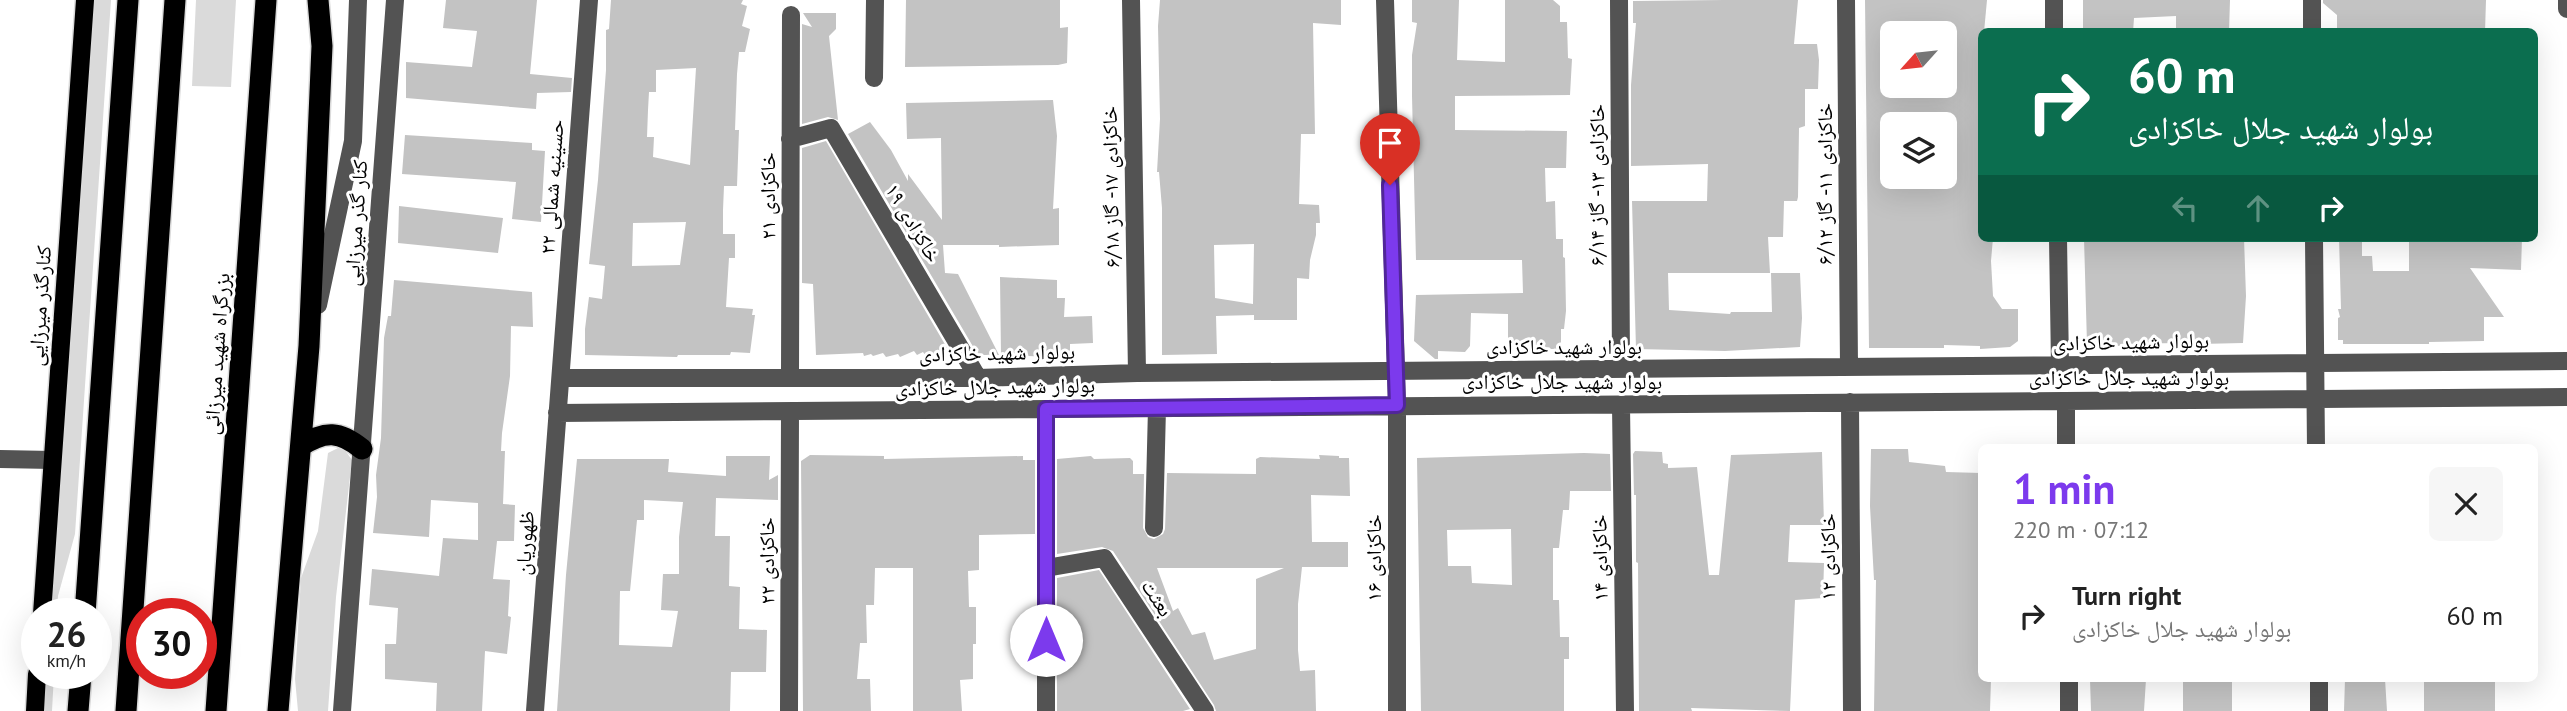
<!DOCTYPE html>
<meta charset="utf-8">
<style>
body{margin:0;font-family:"PT Sans","Noto Naskh Arabic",sans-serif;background:#f6f6f6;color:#222;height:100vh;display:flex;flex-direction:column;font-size:26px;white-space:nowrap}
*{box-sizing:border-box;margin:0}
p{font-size:23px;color:#767676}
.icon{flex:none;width:38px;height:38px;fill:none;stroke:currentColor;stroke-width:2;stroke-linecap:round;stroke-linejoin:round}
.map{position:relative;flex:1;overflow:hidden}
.drawer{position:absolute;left:1978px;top:444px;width:560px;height:238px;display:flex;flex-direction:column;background:#fff;border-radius:10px;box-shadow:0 7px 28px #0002}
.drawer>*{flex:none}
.hud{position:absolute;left:1978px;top:28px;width:560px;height:214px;border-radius:10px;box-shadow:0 7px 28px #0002;background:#0b6e4f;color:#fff;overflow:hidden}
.needle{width:46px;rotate:243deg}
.fabs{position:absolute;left:1880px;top:21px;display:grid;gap:14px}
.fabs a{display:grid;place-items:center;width:77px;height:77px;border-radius:10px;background:#fff;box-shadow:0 7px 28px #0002;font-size:35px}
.speed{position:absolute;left:21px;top:598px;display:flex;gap:14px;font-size:35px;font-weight:700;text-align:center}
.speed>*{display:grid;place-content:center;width:91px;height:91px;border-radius:50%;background:#fff;box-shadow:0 7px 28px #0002;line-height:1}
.speed small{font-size:18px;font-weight:400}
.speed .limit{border:10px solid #d22;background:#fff;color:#111}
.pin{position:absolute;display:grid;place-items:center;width:60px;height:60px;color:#fff;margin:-72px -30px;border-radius:50% 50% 50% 0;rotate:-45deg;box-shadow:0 0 7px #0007}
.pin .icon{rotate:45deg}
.me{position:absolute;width:77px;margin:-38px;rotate:0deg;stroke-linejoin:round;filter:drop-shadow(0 0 5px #0008)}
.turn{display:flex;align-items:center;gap:24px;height:147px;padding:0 35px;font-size:32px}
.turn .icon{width:91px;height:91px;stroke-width:2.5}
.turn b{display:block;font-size:49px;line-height:60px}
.lanes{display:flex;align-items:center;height:66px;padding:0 35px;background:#0003;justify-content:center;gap:35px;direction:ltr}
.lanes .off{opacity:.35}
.round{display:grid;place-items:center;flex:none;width:74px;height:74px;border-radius:10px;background:#f6f6f6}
.overview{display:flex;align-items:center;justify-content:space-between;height:119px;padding:0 35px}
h1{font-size:42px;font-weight:800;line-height:52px;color:#7c3aed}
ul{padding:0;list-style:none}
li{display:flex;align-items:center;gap:21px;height:105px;padding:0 35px}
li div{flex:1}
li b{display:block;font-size:26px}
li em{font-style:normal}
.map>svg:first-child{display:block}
.green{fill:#dadada}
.building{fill:#c3c3c3;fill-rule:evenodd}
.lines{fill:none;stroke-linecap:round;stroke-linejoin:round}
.major-casing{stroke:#dbdbdb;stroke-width:21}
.highway-casing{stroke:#dbdbdb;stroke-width:24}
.minor{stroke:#535353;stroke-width:18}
.major{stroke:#000;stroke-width:18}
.highway{stroke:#000;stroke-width:21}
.route-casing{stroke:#51269a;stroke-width:18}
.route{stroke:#7c3aed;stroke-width:12}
.labels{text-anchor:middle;stroke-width:6;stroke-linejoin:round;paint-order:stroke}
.street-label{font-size:21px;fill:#000;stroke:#fff}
</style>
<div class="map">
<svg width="2567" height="711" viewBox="0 0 2567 711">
<rect width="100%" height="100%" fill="#fff"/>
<path class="green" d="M 95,0 L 111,0 L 75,534 L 58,596 L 57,614 L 51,614 Z
M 196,0 L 236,0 L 231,87 L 192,86 Z
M 342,446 L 352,460 L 336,597 L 328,711 L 298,711 L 295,679 L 301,578 L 318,531 L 328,453 Z
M 47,674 L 54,674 L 52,711 L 44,711 Z"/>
<path class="building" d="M 446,0 L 537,0 L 530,74 L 572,78 L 571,92 L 537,93 L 536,109 L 406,98 L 406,62 L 472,67 L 477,31 L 443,28 Z
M 611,0 L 743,0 L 741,4 L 747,6 L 742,26 L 750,29 L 745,52 L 739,52 L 737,74 L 735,130 L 739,130 L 737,186 L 724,186 L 723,210 L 723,234 L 735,234 L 735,258 L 729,258 L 726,307 L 753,309 L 752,315 L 755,315 L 750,353 L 731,352 L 730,355 L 678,355 L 677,357 L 585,355 L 585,329 L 589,297 L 602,299 L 605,266 L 589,264 L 598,180 L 606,70 L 606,30 L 609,29 ZM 696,68 L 690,165 L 653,157 L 654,137 L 647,137 L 648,110 L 649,92 L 656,92 L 656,70 ZM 686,222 L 680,265 L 632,266 L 633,223 Z
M 906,0 L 1060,0 L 1060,28 L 1068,27 L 1067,63 L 1058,65 L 905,67 Z
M 1160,0 L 1341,0 L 1341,25 L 1313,23 L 1315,134 L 1301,134 L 1299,204 L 1319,205 L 1320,223 L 1316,223 L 1316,235 L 1310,260 L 1309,279 L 1297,278 L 1297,320 L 1254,320 L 1254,315 L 1216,316 L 1217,354 L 1162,355 L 1162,208 L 1159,172 L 1157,172 L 1160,119 L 1158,26 ZM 1254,244 L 1253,304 L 1215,298 L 1214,245 Z
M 1412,0 L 1459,0 L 1457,60 L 1505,62 L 1505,0 L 1553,0 L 1560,6 L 1560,22 L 1567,22 L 1568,58 L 1572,59 L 1570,95 L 1455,96 L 1455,130 L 1567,131 L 1566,168 L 1545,168 L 1546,202 L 1555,201 L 1556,239 L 1563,239 L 1563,257 L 1565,258 L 1566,311 L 1564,329 L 1561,329 L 1561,349 L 1508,349 L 1508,314 L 1471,313 L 1470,346 L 1465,352 L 1438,351 L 1438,359 L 1435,359 L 1414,341 L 1416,295 L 1523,293 L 1522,260 L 1416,260 L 1412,96 L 1412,55 L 1417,23 L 1412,22 Z
M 1724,0 L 1798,0 L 1794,44 L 1817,44 L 1819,60 L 1818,89 L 1805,89 L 1805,126 L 1799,128 L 1798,197 L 1797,201 L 1784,201 L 1783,237 L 1768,237 L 1770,273 L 1668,273 L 1669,310 L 1730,314 L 1731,312 L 1772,312 L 1771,273 L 1800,273 L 1802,318 L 1800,347 L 1725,351 L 1636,349 L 1632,201 L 1707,201 L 1708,164 L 1631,166 L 1631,85 L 1636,23 L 1633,23 L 1633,1 Z
M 1865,0 L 1987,0 L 1984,32 L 1981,32 L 1981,238 L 1993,238 L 1991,261 L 1993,296 L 2002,309 L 2018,309 L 2018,341 L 2010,347 L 1980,349 L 1980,346 L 1944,345 L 1944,348 L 1869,348 ZM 1892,33 L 1944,33 L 1944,86 L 1892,86 ZM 1892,124 L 1944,124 L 1944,177 L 1892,177 Z
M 2083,0 L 2230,0 L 2229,32 L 2176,32 L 2176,16 L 2134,18 L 2133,32 L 2083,32 Z
M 2323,0 L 2486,0 L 2485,32 L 2407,32 L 2407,28 L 2337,32 L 2337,15 L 2323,3 Z
M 803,13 L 836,13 L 836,29 L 829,36 L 838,120 L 828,117 L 802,124 L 802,24 L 812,27 Z
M 1053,100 L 1057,136 L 1053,209 L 1059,208 L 1059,245 L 999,247 L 999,245 L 943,245 L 945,273 L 958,274 L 999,355 L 978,355 L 848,134 L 870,122 L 891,150 L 908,181 L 908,174 L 942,220 L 941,138 L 907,139 L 906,103 Z
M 405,135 L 532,143 L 532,150 L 545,151 L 541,222 L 512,219 L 516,182 L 402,174 Z
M 826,141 L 950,353 L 925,355 L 923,352 L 917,355 L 914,351 L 900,357 L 898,354 L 886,357 L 883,353 L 873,356 L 871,354 L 864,356 L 863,353 L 816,355 L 813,284 L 802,283 L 802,148 Z
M 399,206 L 503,218 L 498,253 L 398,243 Z
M 2084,238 L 2244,238 L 2246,296 L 2243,343 L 2200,344 L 2200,346 L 2178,343 L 2120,344 L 2121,346 L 2087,344 Z
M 2339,238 L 2362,238 L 2362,256 L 2372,256 L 2373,271 L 2409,271 L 2409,238 L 2522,238 L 2521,270 L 2470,268 L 2504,317 L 2484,317 L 2484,341 L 2429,342 L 2429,344 L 2343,344 L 2343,340 L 2338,340 L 2338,318 L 2340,317 L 2338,309 L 2341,309 Z
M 1000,277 L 1057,280 L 1057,298 L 1065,298 L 1064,317 L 1092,316 L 1093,343 L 1070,344 L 1070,354 L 1054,355 L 1053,357 L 1001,355 Z
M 394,280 L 532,292 L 533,327 L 511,326 L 510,376 L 502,433 L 501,451 L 505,451 L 503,504 L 515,505 L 514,541 L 497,541 L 493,579 L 510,580 L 508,616 L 511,617 L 507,654 L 485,651 L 482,711 L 436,711 L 437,683 L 385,679 L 385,644 L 396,644 L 398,608 L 369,605 L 372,569 L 439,576 L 443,538 L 478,540 L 478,503 L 431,500 L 429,537 L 373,533 L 377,497 L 376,475 L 381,438 L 384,338 L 388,316 L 391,316 Z
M 1871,449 L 1908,449 L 1909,462 L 1945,466 L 1946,472 L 1981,473 L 1981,679 L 1991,679 L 1990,711 L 1874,711 L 1876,580 L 1874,580 L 1870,506 Z
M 1635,451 L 1662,452 L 1663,463 L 1668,464 L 1668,468 L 1697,467 L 1709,575 L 1719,575 L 1731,455 L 1822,452 L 1824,525 L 1790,525 L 1788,562 L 1824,563 L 1823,598 L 1795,600 L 1790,711 L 1691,708 L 1692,711 L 1639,711 L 1638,563 L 1636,562 L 1636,495 L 1634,495 L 1633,454 Z
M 1584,453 L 1610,454 L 1611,491 L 1570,491 L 1569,510 L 1563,510 L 1559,548 L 1553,548 L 1553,600 L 1559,600 L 1560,637 L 1569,637 L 1569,659 L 1564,659 L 1564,711 L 1421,711 L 1417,458 ZM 1511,529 L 1512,585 L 1472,583 L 1471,566 L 1448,566 L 1447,530 Z
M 810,455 L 884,456 L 884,459 L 1023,456 L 1023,460 L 1035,460 L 1035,534 L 979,535 L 979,570 L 968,571 L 969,607 L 976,607 L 976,644 L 973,644 L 973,679 L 960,680 L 962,711 L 913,711 L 913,568 L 875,568 L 874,605 L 866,605 L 867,643 L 860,643 L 857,679 L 870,679 L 871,711 L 803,711 L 801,461 Z
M 1319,455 L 1339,456 L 1339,458 L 1349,458 L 1350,496 L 1311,495 L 1312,542 L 1348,542 L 1348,567 L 1302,567 L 1298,604 L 1298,650 L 1300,671 L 1315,670 L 1316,711 L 1216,711 L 1214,705 L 1113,551 L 1102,547 L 1057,554 L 1057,459 L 1091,456 L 1094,459 L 1130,458 L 1133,461 L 1133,474 L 1144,474 L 1143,528 L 1148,537 L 1154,539 L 1163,534 L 1165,529 L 1167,473 L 1256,474 L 1256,459 L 1260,457 L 1320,459 ZM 1157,568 L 1284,568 L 1256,579 L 1256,649 L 1214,660 L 1205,632 L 1192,635 L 1178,608 L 1173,611 Z
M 726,456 L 770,456 L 769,480 L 778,475 L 778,500 L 716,498 L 715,536 L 730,536 L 729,586 L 740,587 L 739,629 L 767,630 L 766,672 L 731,672 L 730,711 L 557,711 L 566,575 L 577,459 L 669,459 L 668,472 L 726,476 ZM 644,500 L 683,502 L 679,537 L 679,574 L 663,574 L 661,610 L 678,611 L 672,647 L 619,645 L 620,591 L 630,591 L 637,520 L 644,520 Z
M 1099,570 L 1190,709 L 1183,711 L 1057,711 L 1057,638 L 1060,636 L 1057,617 L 1057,578 Z
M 2090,679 L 2146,679 L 2144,711 L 2091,711 Z
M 2183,679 L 2232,679 L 2232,711 L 2183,711 Z
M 2345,679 L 2385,679 L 2387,711 L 2344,711 Z
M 2424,679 L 2495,679 L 2495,711 L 2424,711 Z"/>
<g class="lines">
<defs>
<path id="major" d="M 42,614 L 85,0
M 35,711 L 37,674"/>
<path id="highway" d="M 301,446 C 325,430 340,431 362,449
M 85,614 L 128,0
M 78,711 L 81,674
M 126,711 L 175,0
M 216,711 L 266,0
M 278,711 L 309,346 L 322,46 L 318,0"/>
</defs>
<use href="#major" class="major-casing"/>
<use href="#highway" class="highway-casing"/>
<path class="minor" d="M 1131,0 L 1137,373
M 1385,0 L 1397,406 L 1397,711
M 1619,0 L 1621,369
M 1846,0 L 1849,367
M 2054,0 L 2054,32
M 2312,0 L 2312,32
M 2567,0 L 2567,9
M 874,78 L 875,0
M 790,139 L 831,128 L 978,378
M 2058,238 L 2060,365
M 2314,238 L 2316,448
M 318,305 L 353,141 L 358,0
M 790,376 L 791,15
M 561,378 L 978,378 L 1137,373 L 2567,361
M 2066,401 L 2066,448
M 1850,402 L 1852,711
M 1621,405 L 1625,711
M 1046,409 L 1046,711
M 557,413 L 2567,397
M 0,459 L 52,460
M 1154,528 L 1157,408
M 1046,568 L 1104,558 L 1205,711
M 2069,679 L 2069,711
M 2319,679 L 2319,711
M 342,711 L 395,0
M 535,711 L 589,0
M 789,711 L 790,412"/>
<use href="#major" class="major"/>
<use href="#highway" class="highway"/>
</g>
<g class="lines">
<defs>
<path id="route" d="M 1046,640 L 1046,409 L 1397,405 L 1390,185"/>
</defs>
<use href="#route" class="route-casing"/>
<use href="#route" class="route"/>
</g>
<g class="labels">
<g class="street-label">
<text transform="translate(1825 184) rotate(-90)" y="7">خاکزادی ۱۱- گاز ۶/۱۲</text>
<text transform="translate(1597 185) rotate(-90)" y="7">خاکزادی ۱۳- گاز ۶/۱۴</text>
<text transform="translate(552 187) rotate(-86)" y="7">حسینیه شمالی ۲۲</text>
<text transform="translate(1111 187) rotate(-91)" y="7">خاکزادی ۱۷- گاز ۶/۱۸</text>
<text transform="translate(768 196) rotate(-90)" y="7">خاکزادی ۲۱</text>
<text transform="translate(356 223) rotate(-86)" y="7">کنار گذر میرزایی</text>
<text transform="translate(913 223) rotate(59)" y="7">خاکزادی ۱۹</text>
<text transform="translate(40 306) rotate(-86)" y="7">کنارگذر میرزایی</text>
<text transform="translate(2131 342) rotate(-1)" y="7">بولوار شهید خاکزادی</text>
<text x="1564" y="354">بولوار شهید خاکزادی</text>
<text transform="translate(997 353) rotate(-1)" y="7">بولوار شهید خاکزادی</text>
<text transform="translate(217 354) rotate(-86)" y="7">بزرگراه شهید میرزائی</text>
<text x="2129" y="385">بولوار شهید جلال خاکزادی</text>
<text x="1562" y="389">بولوار شهید جلال خاکزادی</text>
<text transform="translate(995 387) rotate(-1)" y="7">بولوار شهید جلال خاکزادی</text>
<text transform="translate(525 543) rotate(-86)" y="7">ظهوریان</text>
<text transform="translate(1828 557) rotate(-90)" y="7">خاکزادی ۱۲</text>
<text transform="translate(1374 558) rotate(-90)" y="7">خاکزادی ۱۶</text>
<text transform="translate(1600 558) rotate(-91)" y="7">خاکزادی ۱۴</text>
<text transform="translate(767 561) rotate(-90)" y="7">خاکزادی ۲۲</text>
<text transform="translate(1157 598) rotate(57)" y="7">بعثت</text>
</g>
</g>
</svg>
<div class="fabs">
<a><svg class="needle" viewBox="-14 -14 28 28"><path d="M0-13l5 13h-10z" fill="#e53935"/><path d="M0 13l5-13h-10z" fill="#767676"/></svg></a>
<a><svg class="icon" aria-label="layers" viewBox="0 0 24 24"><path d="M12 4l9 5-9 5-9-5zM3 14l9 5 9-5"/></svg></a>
</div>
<div class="speed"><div>26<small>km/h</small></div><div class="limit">30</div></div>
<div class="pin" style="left:1390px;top:185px;background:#d93025"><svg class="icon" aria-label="arrive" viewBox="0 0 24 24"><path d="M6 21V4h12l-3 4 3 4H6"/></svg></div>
<svg class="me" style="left:1046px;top:640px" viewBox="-20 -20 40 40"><circle r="19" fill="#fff"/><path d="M0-13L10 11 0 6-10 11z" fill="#7c3aed"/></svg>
<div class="hud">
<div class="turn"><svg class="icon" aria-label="right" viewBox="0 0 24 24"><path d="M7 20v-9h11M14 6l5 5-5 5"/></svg><div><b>60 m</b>بولوار شهید جلال خاکزادی</div></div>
<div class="lanes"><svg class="icon off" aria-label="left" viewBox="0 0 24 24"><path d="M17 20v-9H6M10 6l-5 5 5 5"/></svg><svg class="icon off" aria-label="ahead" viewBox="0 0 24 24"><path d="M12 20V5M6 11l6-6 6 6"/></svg><svg class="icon" aria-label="right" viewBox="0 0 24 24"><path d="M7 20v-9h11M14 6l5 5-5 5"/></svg></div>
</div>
<section class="drawer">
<div class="overview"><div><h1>1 min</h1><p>220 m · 07:12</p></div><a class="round"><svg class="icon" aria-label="close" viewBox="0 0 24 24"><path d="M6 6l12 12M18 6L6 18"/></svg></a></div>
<ul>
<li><svg class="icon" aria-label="right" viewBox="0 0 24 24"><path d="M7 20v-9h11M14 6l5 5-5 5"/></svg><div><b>Turn right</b><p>بولوار شهید جلال خاکزادی</p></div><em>60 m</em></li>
</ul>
</section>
</div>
